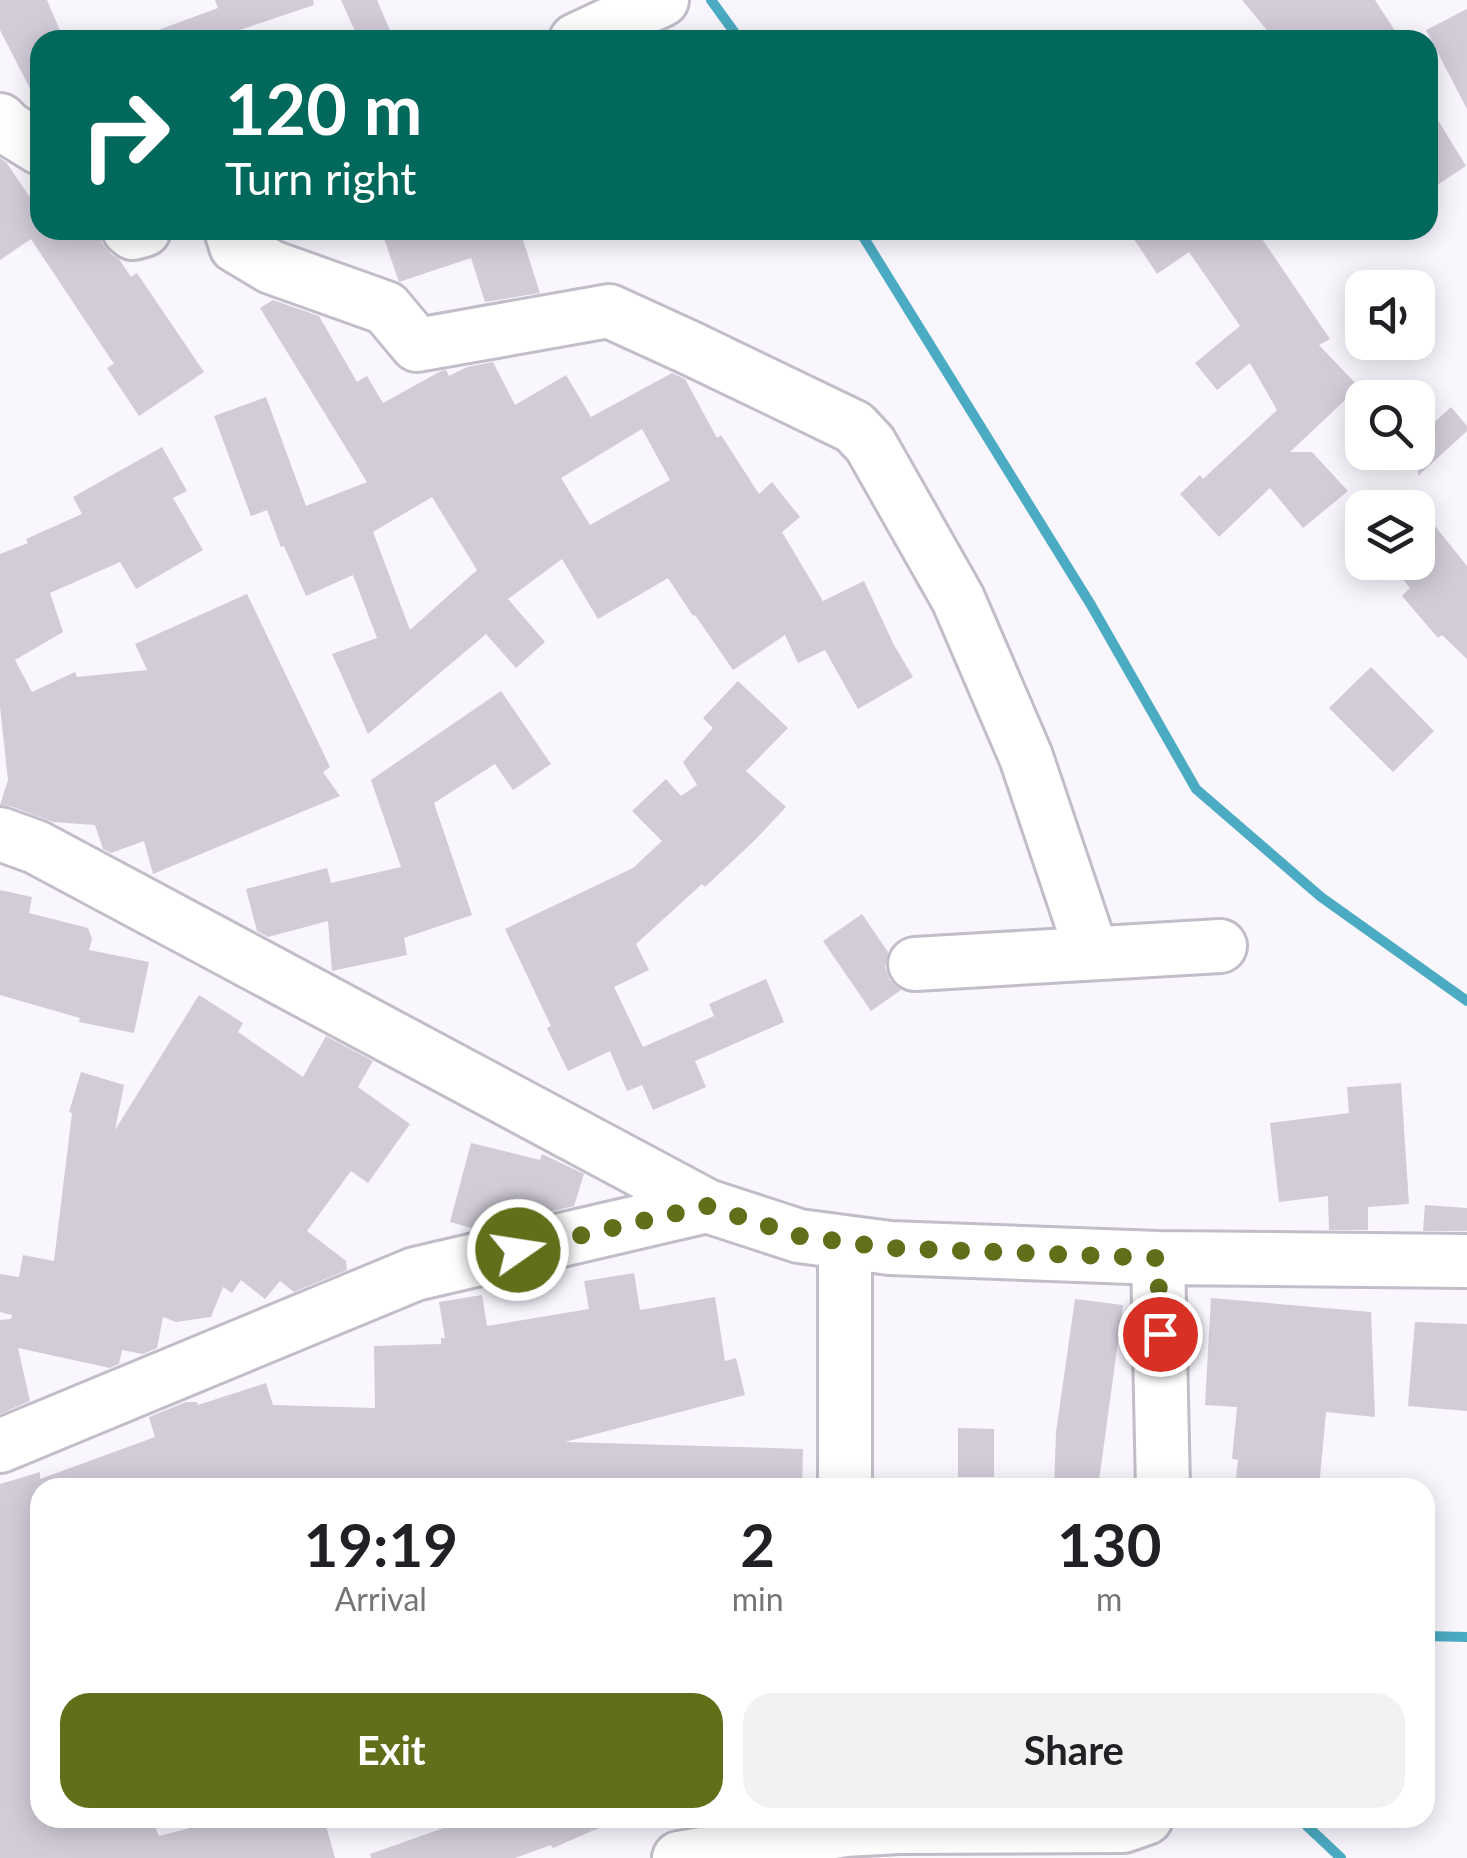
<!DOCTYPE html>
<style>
body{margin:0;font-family:Lato,sans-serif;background:#f2f2f2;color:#202124;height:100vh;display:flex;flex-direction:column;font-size:38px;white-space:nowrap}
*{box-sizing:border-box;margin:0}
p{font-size:32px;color:#757577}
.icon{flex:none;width:55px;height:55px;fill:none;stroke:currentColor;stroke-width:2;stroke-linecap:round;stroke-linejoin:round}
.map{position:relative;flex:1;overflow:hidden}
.drawer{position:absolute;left:30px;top:1478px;width:1405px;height:350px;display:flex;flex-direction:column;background:#fff;border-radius:30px;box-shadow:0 5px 25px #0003}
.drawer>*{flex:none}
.banner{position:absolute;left:30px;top:30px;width:1408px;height:210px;border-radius:30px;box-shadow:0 5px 25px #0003;background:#00695c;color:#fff;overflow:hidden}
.tools{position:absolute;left:1345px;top:270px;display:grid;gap:20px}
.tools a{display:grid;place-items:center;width:90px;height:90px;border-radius:20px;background:#fff;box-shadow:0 5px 25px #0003;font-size:50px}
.pin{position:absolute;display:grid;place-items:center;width:85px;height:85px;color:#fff;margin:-42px;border:5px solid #fff;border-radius:50%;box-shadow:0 2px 10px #0007}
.me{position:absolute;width:110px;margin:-55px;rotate:77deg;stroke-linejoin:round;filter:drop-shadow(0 0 8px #0008)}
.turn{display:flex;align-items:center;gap:35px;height:210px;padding:0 30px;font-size:45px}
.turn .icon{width:130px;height:130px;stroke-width:2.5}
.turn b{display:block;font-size:70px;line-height:85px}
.eta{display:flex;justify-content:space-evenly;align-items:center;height:170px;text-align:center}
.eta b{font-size:60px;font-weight:700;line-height:70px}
.primary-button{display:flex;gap:20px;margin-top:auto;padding:20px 30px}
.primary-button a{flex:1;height:115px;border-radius:30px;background:#5f6f1a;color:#fff;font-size:40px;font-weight:700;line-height:115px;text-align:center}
.primary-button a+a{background:#f2f2f2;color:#202124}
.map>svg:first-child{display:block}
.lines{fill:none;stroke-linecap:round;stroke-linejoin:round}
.stream{stroke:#4babc2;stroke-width:10}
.building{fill:#d1ccd8;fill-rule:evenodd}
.minor-casing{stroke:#c2bdc9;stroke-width:58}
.minor{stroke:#fff;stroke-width:52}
.route{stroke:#5f6f1a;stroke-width:18;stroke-dasharray:0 32.4}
</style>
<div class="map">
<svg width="1467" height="1858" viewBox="0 0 1467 1858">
<rect width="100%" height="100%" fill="#f9f6fe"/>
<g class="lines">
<path class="stream" d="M 711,0 L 740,40
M 859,230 L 1091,605 L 1196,789 L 1321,897 L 1467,1001
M 1425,1636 L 1467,1637
M 1306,1818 L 1307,1826 L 1341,1858"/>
</g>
<path class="building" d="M 0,0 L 47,0 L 64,40 L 40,40 L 40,108 L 0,30 Z
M 215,0 L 313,0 L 314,5 L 210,40 L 140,40 L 139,37 L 218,8 Z
M 341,0 L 377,0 L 394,40 L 359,40 Z
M 1242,0 L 1375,0 L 1401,40 L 1275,40 Z
M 1467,9 L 1467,109 L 1426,30 Z
M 1428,104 L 1466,166 L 1428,191 Z
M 0,158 L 6,162 L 40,212 L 40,230 L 100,230 L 102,243 L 111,254 L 119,259 L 131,277 L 137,273 L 204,372 L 139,416 L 107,368 L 114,364 L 31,239 L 0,260 Z
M 381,230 L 537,230 L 538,235 L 523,240 L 540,293 L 485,302 L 471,258 L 399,282 Z
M 1128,230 L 1256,230 L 1330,339 L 1319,345 L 1359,387 L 1290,452 L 1312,452 L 1348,491 L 1303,528 L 1270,488 L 1219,537 L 1180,494 L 1200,475 L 1203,479 L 1277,410 L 1250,363 L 1217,390 L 1195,363 L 1240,326 L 1189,252 L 1157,274 Z
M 273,300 L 319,316 L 357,382 L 367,376 L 383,403 L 441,371 L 446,370 L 449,376 L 467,367 L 493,362 L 515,405 L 566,375 L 591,417 L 672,373 L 685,379 L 717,438 L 721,435 L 759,494 L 772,482 L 800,517 L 782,532 L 823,601 L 864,581 L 894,645 L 913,677 L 858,709 L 825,650 L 798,663 L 785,635 L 733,670 L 695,615 L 693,616 L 668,578 L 598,619 L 562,559 L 508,599 L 545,642 L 516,668 L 486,634 L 368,734 L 332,654 L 377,638 L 353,575 L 306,596 L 284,546 L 281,547 L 267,510 L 251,516 L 214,416 L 266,397 L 306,506 L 367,482 L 260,308 ZM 642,429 L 670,480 L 590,525 L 561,478 ZM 432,497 L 477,570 L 410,630 L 373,532 Z
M 1451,407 L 1467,426 L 1467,431 L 1418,476 L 1418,437 Z
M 162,447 L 187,491 L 173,498 L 203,550 L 136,589 L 120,562 L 50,593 L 63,632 L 15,660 L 32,692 L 75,672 L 77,677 L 147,670 L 135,644 L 247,594 L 330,767 L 323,772 L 340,796 L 153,874 L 144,841 L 111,853 L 103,849 L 95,825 L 53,822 L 10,806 L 0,805 L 8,780 L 0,707 L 0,554 L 28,543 L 26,539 L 82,514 L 73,497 Z
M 1418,505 L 1467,566 L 1467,659 L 1442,635 L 1438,638 L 1402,596 L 1410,588 L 1389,562 L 1418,562 Z
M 1371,667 L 1434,731 L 1393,772 L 1329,708 Z
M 738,681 L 788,728 L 746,771 L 786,807 L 756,839 L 705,887 L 702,884 L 636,944 L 649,970 L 614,987 L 643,1047 L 714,1016 L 709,1004 L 766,979 L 784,1022 L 695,1061 L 706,1087 L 653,1110 L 642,1085 L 627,1091 L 610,1051 L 568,1071 L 547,1028 L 551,1026 L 505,929 L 633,868 L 662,841 L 632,811 L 666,779 L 681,796 L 697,785 L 683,762 L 713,728 L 703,718 Z
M 501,691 L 551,764 L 513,790 L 495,764 L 434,803 L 472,915 L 404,938 L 407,955 L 332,971 L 328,921 L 268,937 L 257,931 L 246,889 L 327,868 L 331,883 L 401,867 L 371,780 Z
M 0,890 L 32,897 L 29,913 L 88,928 L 92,939 L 89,950 L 149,962 L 134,1033 L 79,1022 L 80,1018 L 0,995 Z
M 862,914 L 888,952 L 885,967 L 890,980 L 901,990 L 871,1011 L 823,941 Z
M 199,995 L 243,1023 L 238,1032 L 303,1077 L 326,1036 L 373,1061 L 358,1087 L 410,1124 L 368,1183 L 351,1171 L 307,1231 L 346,1261 L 347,1270 L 294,1292 L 280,1281 L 265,1299 L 241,1280 L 232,1293 L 223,1287 L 211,1317 L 176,1322 L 163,1317 L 157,1348 L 143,1354 L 122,1350 L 119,1364 L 110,1368 L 18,1348 L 30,1401 L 0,1414 L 0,1320 L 11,1319 L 12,1315 L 0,1312 L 0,1274 L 19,1277 L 23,1255 L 54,1261 L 72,1113 L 69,1112 L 81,1072 L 124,1085 L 115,1130 Z
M 1401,1083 L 1409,1204 L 1368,1207 L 1368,1230 L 1329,1230 L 1328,1196 L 1279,1202 L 1270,1123 L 1349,1113 L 1347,1087 Z
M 471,1143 L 540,1160 L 542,1154 L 584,1174 L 574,1206 L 475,1229 L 450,1222 Z
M 1425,1205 L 1467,1208 L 1467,1231 L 1423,1231 Z
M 634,1273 L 640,1310 L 715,1297 L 725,1361 L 736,1358 L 745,1395 L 565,1442 L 803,1449 L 802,1488 L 40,1488 L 40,1818 L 151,1818 L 159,1836 L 228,1818 L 324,1818 L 335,1858 L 0,1858 L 0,1484 L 40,1472 L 40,1479 L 155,1437 L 149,1417 L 186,1402 L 197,1402 L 198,1405 L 266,1383 L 273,1405 L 375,1408 L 374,1346 L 441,1344 L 441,1338 L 445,1338 L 439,1302 L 482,1295 L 487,1326 L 589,1309 L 584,1281 Z
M 1211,1298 L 1371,1312 L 1375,1417 L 1326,1412 L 1319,1488 L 1235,1488 L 1238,1460 L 1232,1459 L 1237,1407 L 1205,1405 Z
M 1075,1299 L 1123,1305 L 1098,1488 L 1054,1488 L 1056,1432 Z
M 1415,1322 L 1467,1324 L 1467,1411 L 1408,1406 Z
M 958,1428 L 994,1429 L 994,1477 L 958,1477 Z
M 456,1818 L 622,1818 L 553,1848 L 551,1845 L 515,1858 L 371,1858 L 370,1854 L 458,1823 Z"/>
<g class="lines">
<defs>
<path id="minor" d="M 576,40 L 662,0
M 0,120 L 8,128 L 40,148
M 129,230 L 133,233 L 144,230
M 231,230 L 236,246 L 271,267 L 386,308 L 417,345 L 609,311 L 690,348 L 854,427 L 870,444 L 958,599 L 1026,757 L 1092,953
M 0,834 L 36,847 L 707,1206 L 799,1236 L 890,1248 L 1158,1258 L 1467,1261
M 915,964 L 1220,946
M 1158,1258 L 1163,1488
M 0,1446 L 415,1274 L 707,1206
M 845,1488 L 845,1242
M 679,1858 L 845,1830 L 899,1827 L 1123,1826 L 1146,1818"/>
</defs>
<use href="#minor" class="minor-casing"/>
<use href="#minor" class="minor"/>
</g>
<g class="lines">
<path class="route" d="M 518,1250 L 707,1206 L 799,1236 L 890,1248 L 1158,1258 L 1160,1334"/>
</g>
</svg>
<div class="tools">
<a><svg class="icon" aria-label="sound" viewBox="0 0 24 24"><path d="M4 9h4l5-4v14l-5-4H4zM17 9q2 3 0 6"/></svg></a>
<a><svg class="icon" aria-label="search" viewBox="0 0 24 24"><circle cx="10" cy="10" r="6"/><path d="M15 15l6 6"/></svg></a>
<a><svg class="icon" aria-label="layers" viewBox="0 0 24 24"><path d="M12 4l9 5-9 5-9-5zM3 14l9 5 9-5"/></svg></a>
</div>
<div class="pin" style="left:1160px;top:1334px;background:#d93025"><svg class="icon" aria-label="arrive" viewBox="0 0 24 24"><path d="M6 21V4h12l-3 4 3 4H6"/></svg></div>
<svg class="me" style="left:518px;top:1250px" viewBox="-20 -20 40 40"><circle r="17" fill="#5f6f1a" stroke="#fff" stroke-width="3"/><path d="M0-11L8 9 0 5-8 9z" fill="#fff"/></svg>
<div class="banner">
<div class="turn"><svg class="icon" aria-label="right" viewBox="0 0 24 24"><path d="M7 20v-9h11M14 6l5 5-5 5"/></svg><div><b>120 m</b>Turn right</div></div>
</div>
<section class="drawer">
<div class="eta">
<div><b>19:19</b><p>Arrival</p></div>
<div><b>2</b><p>min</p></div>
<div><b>130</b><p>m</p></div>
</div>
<div class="primary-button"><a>Exit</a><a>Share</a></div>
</section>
</div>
